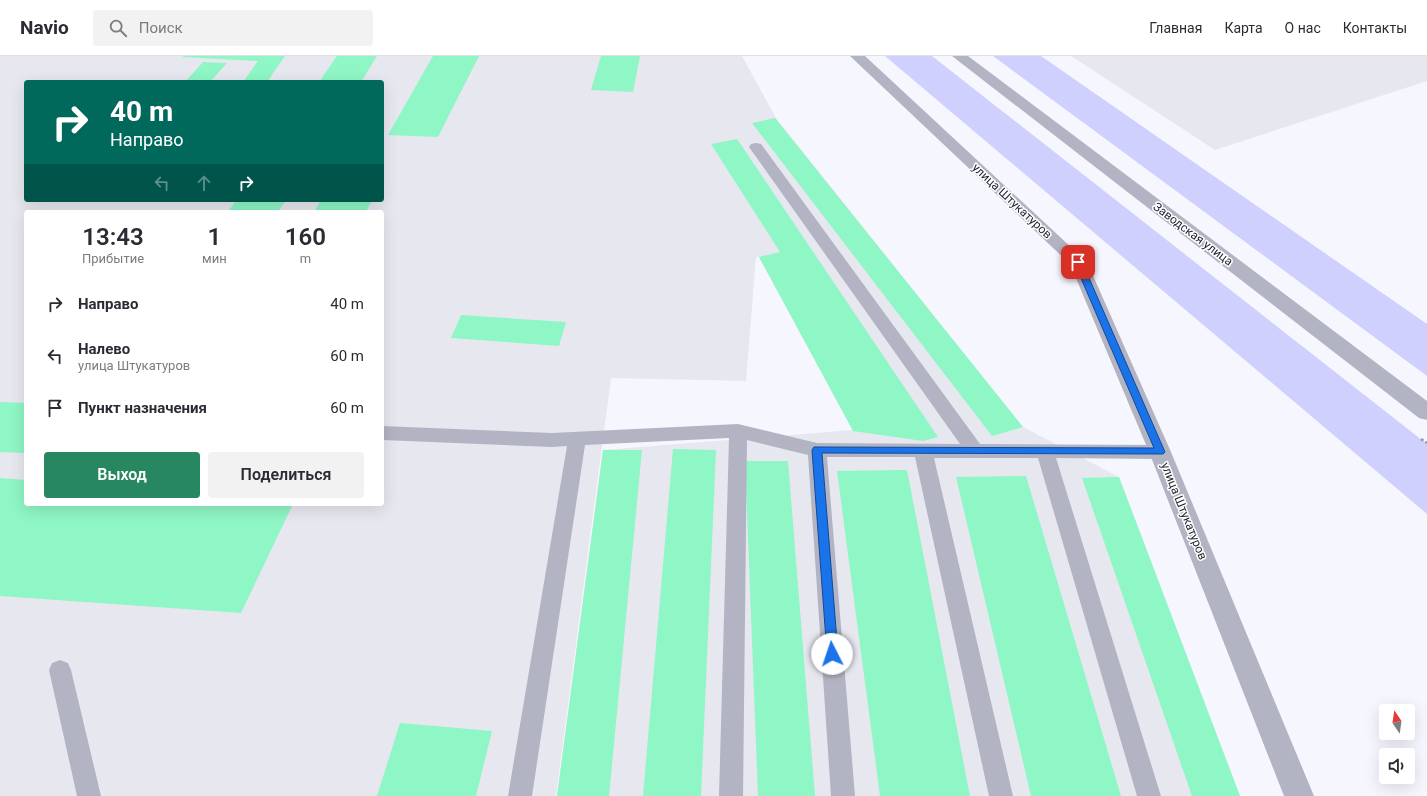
<!DOCTYPE html>
<html lang="ru">
<meta charset="utf-8">
<style>
body{margin:0;font-family:Roboto,sans-serif;background:#f2f2f3;color:#2b2b33;height:100vh;display:flex;flex-direction:column;font-size:15px;white-space:nowrap}
*{box-sizing:border-box;margin:0}
p{font-size:13px;color:#7c7c81}
.icon{flex:none;width:22px;height:22px;fill:none;stroke:currentColor;stroke-width:2;stroke-linecap:round;stroke-linejoin:round}
.map{position:relative;flex:1;overflow:hidden}
.drawer{position:absolute;left:24px;top:154px;width:360px;height:296px;display:flex;flex-direction:column;background:#fff;border-radius:4px;box-shadow:0 4px 16px #0002}
.drawer>*{flex:none}
.hud{position:absolute;left:24px;top:24px;width:360px;height:122px;border-radius:4px;box-shadow:0 4px 16px #0002;background:#00695c;color:#fff;overflow:hidden}
.needle{width:26px;rotate:347deg}
.fabs{position:absolute;left:1379px;top:648px;display:grid;gap:8px}
.fabs a{display:grid;place-items:center;width:36px;height:36px;border-radius:4px;background:#fff;box-shadow:0 4px 16px #0002;font-size:20px}
.pin{position:absolute;display:grid;place-items:center;width:34px;height:34px;color:#fff;margin:-17px;border-radius:8px;box-shadow:0 2px 6px #0006}
.me{position:absolute;width:44px;margin:-22px;rotate:356deg;stroke-linejoin:round;filter:drop-shadow(0 0 3px #0008)}
.turn{display:flex;align-items:center;gap:14px;height:84px;padding:0 20px;font-size:18px}
.turn .icon{width:52px;height:52px;stroke-width:2.5}
.turn b{display:block;font-size:28px;line-height:34px}
.lanes{display:flex;align-items:center;height:38px;padding:0 20px;background:#0003;justify-content:center;gap:20px;direction:ltr}
.lanes .off{opacity:.35}
.eta{display:flex;justify-content:space-evenly;align-items:center;height:68px;text-align:center}
.eta b{font-size:24px;font-weight:600;line-height:28px}
.action{display:flex;gap:8px;margin-top:auto;padding:8px 20px}
.action a{flex:1;height:46px;border-radius:4px;background:#268760;color:#fff;font-size:16px;font-weight:600;line-height:46px;text-align:center}
.action a+a{background:#f2f2f3;color:#2b2b33}
ul{padding:0;list-style:none}
li{display:flex;align-items:center;gap:12px;height:52px;padding:0 20px}
li div{flex:1}
li b{display:block;font-size:15px}
li em{font-style:normal}
header{display:flex;align-items:center;gap:24px;box-sizing:border-box;height:56px;padding:0 20px;background:#fff;border-bottom:1px solid #e1e1e2}
header strong{font-size:19px}
nav{display:flex;gap:22px;margin-inline-start:auto;font-size:14px}
.search{width:280px;height:36px;background:#f2f2f3;display:flex;align-items:center;gap:10px;box-sizing:border-box;padding:0 14px;border-radius:4px;color:#7c7c81;font-size:15px}
.map>svg:first-child{display:block}
.built{fill:#e7e7f0;fill-rule:evenodd}
.green{fill:#cfd0fd}
.building{fill:#8ff6c5}
.lines{fill:none;stroke-linecap:round;stroke-linejoin:round}
.path{stroke:#9b9ba5;stroke-width:2.5;stroke-dasharray:3 2;stroke-linecap:butt}
.service{fill:#b3b4c3;fill-rule:evenodd}
.minor{fill:#b3b4c3;fill-rule:evenodd}
.tertiary{fill:#b3b4c3;fill-rule:evenodd}
.route{fill:#1a73e8;stroke:#114b97}
.labels{text-anchor:middle;stroke-width:3;stroke-linejoin:round;paint-order:stroke}
.street-label{font-size:12px;fill:#262633;stroke:#fff}
</style>
<header>
<strong>Navio</strong>
<div class="search"><svg class="icon" aria-label="search" viewBox="0 0 24 24"><circle cx="10" cy="10" r="6"/><path d="M15 15l6 6"/></svg>Поиск</div>
<nav><a>Главная</a><a>Карта</a><a>О нас</a><a>Контакты</a></nav>
</header>
<div class="map">
<svg width="1427" height="740" viewBox="0 0 1427 740">
<rect width="100%" height="100%" fill="#f6f7fe"/>
<path class="built" d="M 0,0 L 742,0 L 776,62 L 1023,371 L 1119,421 L 1240,740 L 557,740 L 603,394 L 853,374 L 759,201 L 756,201 L 746,325 L 611,322 L 556,740 L 0,740 ZM 26,26 L 382,26 L 382,144 L 26,144 ZM 26,156 L 382,156 L 382,448 L 26,448 Z
M 1071,0 L 1427,0 L 1427,25 L 1215,94 Z"/>
<path class="green" d="M 885,0 L 932,0 L 1427,388 L 1427,458 Z
M 993,0 L 1041,0 L 1427,268 L 1427,320 Z"/>
<path class="building" d="M 183,0 L 285,0 L 267,26 L 243,26 L 258,5 L 183,1 Z
M 337,0 L 377,0 L 361,26 L 319,26 Z
M 433,0 L 479,0 L 438,81 L 388,79 Z
M 601,0 L 640,0 L 633,36 L 591,34 Z
M 203,6 L 227,7 L 210,26 L 185,26 Z
M 775,62 L 1023,371 L 992,380 L 752,67 Z
M 737,83 L 938,381 L 923,385 L 853,375 L 759,201 L 780,196 L 711,88 Z
M 236,144 L 286,144 L 278,156 L 228,156 Z
M 321,144 L 372,144 L 366,156 L 314,156 Z
M 461,259 L 566,266 L 559,290 L 451,282 Z
M 0,346 L 26,347 L 26,397 L 0,396 Z
M 673,393 L 716,394 L 701,740 L 643,740 Z
M 603,394 L 642,394 L 609,740 L 557,740 Z
M 745,405 L 788,405 L 815,740 L 758,740 Z
M 907,414 L 970,740 L 880,740 L 837,415 Z
M 1026,420 L 1121,740 L 1031,740 L 956,421 Z
M 1119,421 L 1240,740 L 1192,740 L 1082,422 Z
M 0,422 L 26,424 L 26,448 L 293,448 L 241,557 L 0,540 Z
M 400,667 L 492,675 L 476,740 L 377,740 Z"/>
<g class="lines">
<path class="path" d="M 1421,383 L 1427,387"/>
<path class="service" d="M 756,87 L 761,88 L 980,388 L 1160,389 L 1167,391 L 1169,396 L 1167,401 L 1160,403 L 1056,402 L 1161,740 L 1137,740 L 1038,402 L 934,402 L 1013,740 L 989,740 L 915,401 L 827,401 L 855,740 L 831,740 L 808,399 L 747,384 L 743,740 L 719,740 L 729,382 L 585,389 L 532,740 L 508,740 L 567,390 L 552,391 L 382,384 L 382,370 L 552,377 L 738,368 L 817,387 L 960,388 L 749,91 L 751,88 Z
M 60,604 L 68,607 L 71,614 L 101,740 L 77,740 L 49,614 L 52,607 Z"/>
<path class="minor" d="M 850,0 L 865,0 L 1087,206 L 1171,396 L 1314,740 L 1284,740 L 1149,396 L 1070,208 Z"/>
<path class="tertiary" d="M 952,0 L 968,0 L 1427,345 L 1427,364 L 1419,362 Z"/>
</g>
<path class="route" d="M 1078,204 L 1082,206 L 1165,396 L 1163,398 L 822,397 L 838,598 L 836,602 L 832,603 L 828,602 L 827,598 L 812,394 L 814,391 L 1154,392 L 1074,206 Z"/>
<g class="labels">
<g class="street-label">
<text transform="translate(1012 145) rotate(43)" y="4">улица Штукатуров</text>
<text transform="translate(1193 178) rotate(37)" y="4">Заводская улица</text>
<text transform="translate(1184 455) rotate(68)" y="4">улица Штукатуров</text>
</g>
</g>
</svg>
<div class="fabs">
<a><svg class="needle" viewBox="-14 -14 28 28"><path d="M0-13l5 13h-10z" fill="#e53935"/><path d="M0 13l5-13h-10z" fill="#7c7c81"/></svg></a>
<a><svg class="icon" aria-label="sound" viewBox="0 0 24 24"><path d="M4 9h4l5-4v14l-5-4H4zM17 9q2 3 0 6"/></svg></a>
</div>
<div class="pin" style="left:1078px;top:206px;background:#d93025"><svg class="icon" aria-label="arrive" viewBox="0 0 24 24"><path d="M6 21V4h12l-3 4 3 4H6"/></svg></div>
<svg class="me" style="left:832px;top:598px" viewBox="-20 -20 40 40"><circle r="19" fill="#fff"/><path d="M0-13L10 11 0 6-10 11z" fill="#1a73e8"/></svg>
<div class="hud">
<div class="turn"><svg class="icon" aria-label="right" viewBox="0 0 24 24"><path d="M7 20v-9h11M14 6l5 5-5 5"/></svg><div><b>40 m</b>Направо</div></div>
<div class="lanes"><svg class="icon off" aria-label="left" viewBox="0 0 24 24"><path d="M17 20v-9H6M10 6l-5 5 5 5"/></svg><svg class="icon off" aria-label="ahead" viewBox="0 0 24 24"><path d="M12 20V5M6 11l6-6 6 6"/></svg><svg class="icon" aria-label="right" viewBox="0 0 24 24"><path d="M7 20v-9h11M14 6l5 5-5 5"/></svg></div>
</div>
<section class="drawer">
<div class="eta">
<div><b>13:43</b><p>Прибытие</p></div>
<div><b>1</b><p>мин</p></div>
<div><b>160</b><p>m</p></div>
</div>
<ul>
<li><svg class="icon" aria-label="right" viewBox="0 0 24 24"><path d="M7 20v-9h11M14 6l5 5-5 5"/></svg><div><b>Направо</b></div><em>40 m</em></li>
<li><svg class="icon" aria-label="left" viewBox="0 0 24 24"><path d="M17 20v-9H6M10 6l-5 5 5 5"/></svg><div><b>Налево</b><p>улица Штукатуров</p></div><em>60 m</em></li>
<li><svg class="icon" aria-label="arrive" viewBox="0 0 24 24"><path d="M6 21V4h12l-3 4 3 4H6"/></svg><div><b>Пункт назначения</b></div><em>60 m</em></li>
</ul>
<div class="action"><a>Выход</a><a>Поделиться</a></div>
</section>
</div>
